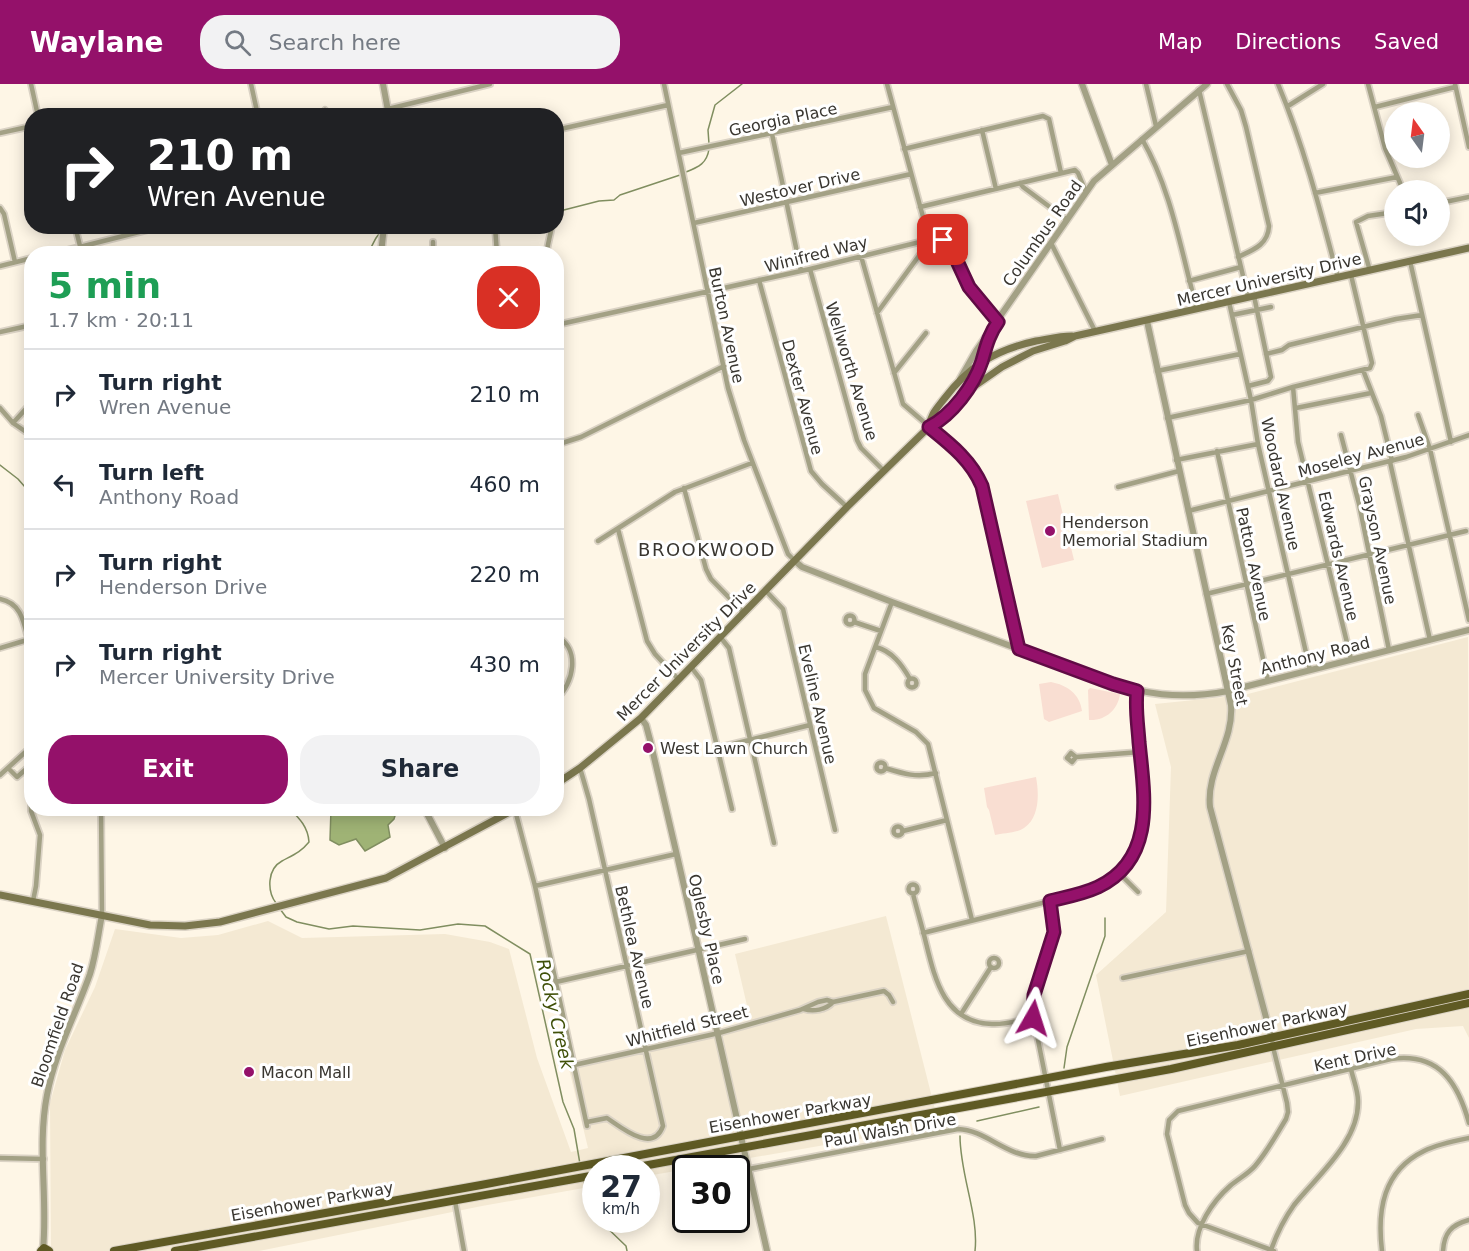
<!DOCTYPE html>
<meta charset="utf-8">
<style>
body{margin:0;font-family:"DejaVu Sans",sans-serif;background:#f2f2f3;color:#1f2937;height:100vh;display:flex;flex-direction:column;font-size:22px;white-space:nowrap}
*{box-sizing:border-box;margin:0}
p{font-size:20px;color:#747a83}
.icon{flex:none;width:33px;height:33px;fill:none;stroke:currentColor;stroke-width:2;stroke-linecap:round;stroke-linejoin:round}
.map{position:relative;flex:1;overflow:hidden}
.drawer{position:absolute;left:24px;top:162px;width:540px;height:570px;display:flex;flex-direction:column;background:#fff;border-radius:24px;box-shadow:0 3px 15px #0003}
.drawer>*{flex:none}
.banner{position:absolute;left:24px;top:24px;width:540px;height:126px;border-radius:24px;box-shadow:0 3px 15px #0003;background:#202124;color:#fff;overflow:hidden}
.needle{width:39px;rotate:346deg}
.buttons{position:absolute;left:1384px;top:18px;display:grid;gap:12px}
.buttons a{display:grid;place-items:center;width:66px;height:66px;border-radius:50%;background:#fff;box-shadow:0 3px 15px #0003;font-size:30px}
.speed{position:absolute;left:582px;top:1071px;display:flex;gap:12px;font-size:30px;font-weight:700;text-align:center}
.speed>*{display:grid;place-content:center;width:78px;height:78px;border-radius:50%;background:#fff;box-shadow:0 3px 15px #0003;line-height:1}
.speed small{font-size:15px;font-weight:400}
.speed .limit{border:3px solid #111;border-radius:9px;background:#fff;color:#111}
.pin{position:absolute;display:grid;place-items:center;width:51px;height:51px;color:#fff;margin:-26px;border-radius:12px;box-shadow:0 3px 9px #0006}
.me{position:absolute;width:66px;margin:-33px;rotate:6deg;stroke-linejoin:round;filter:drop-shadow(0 0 4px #0008)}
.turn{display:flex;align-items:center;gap:21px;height:126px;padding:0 24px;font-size:27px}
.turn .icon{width:78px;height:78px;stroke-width:2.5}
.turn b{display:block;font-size:42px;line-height:51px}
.round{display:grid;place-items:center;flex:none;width:63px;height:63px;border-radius:24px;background:#f2f2f3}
.headline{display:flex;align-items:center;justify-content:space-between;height:102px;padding:0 24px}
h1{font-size:36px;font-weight:600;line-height:45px;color:#1e9e55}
.action{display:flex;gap:12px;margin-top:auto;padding:12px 24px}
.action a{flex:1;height:69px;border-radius:24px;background:#94116a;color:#fff;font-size:24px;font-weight:600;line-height:69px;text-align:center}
.action a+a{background:#f2f2f3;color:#1f2937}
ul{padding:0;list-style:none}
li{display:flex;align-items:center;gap:18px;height:90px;padding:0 24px;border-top:2px solid #e0e1e3}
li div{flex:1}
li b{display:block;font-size:22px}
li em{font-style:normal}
header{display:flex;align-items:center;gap:36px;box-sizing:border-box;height:84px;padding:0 30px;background:#94116a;color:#fff}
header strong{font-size:28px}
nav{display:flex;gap:33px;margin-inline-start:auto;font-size:21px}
.search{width:420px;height:54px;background:#f2f2f3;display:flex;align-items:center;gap:15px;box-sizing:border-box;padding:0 21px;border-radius:24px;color:#747a83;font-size:22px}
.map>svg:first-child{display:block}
.built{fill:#f4e9d3}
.green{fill:#f9ded2}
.water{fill:#9fb375;stroke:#808e60;stroke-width:1.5}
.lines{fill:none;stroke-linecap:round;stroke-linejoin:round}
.stream{stroke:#808e60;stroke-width:1.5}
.minor-casing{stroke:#dbd3c5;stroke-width:8}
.tertiary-casing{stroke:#dbd3c5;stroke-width:9}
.secondary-casing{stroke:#dbd3c5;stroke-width:10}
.primary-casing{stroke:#dbd3c5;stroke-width:10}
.minor{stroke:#a3a185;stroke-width:4.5}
.tertiary{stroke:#a3a185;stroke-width:6}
.secondary{stroke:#7b774e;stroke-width:7}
.primary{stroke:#5f5a24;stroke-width:8}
.route-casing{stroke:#600b45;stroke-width:15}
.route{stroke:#94116a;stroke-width:10}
.poi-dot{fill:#94116a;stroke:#fff;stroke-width:2}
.labels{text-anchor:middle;stroke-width:6;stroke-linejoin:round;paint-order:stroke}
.street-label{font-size:16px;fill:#393630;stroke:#fff}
.poi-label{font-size:16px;fill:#393630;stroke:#fff;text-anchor:start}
.neighbourhood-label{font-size:18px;letter-spacing:1.5px;fill:#393630;stroke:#fff}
.water-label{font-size:18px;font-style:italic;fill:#405109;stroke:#fff}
</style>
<header>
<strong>Waylane</strong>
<div class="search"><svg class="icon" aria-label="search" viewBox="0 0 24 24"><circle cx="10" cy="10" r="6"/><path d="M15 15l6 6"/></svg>Search here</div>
<nav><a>Map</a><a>Directions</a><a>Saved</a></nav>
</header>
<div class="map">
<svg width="1469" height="1167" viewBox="0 0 1469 1167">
<rect width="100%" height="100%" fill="#fef6e6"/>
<path class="built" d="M 1468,553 L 1469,954 L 1463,942 L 1416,945 L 1120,1012 L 1096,891 L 1166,828 L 1171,683 L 1155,620 L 1244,611 Z
M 886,832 L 939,1041 L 647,1092 L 646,1084 L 596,1084 L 595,1102 L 482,1122 L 259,1167 L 51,1167 L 50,1019 L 65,966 L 95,903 L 115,845 L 181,854 L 218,851 L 268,837 L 302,854 L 445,850 L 490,858 L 509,865 L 537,974 L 571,1068 L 588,1064 L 569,985 L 752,943 L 735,870 Z"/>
<path class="green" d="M 1058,410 L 1074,476 L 1042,484 L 1026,417 Z
M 1051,598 C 1067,601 1080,610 1082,627 L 1049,638 L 1044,635 L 1039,600 Z
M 1090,604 L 1120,610 C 1118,626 1105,637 1089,636 L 1088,606 Z
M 1036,693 C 1039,709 1040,733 1024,744 C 1017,749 1003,749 995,751 L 989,726 L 987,723 L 984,704 Z"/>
<path class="water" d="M 331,725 L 331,724 L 397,725 L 394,735 L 388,741 L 390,753 L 365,767 L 356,755 L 339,761 L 330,756 Z"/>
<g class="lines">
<path class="stream" d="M 709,60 L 708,46 L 715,21 L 742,0
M 686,88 C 699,83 707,79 709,65
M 556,128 L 599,117 L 614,116 L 620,111 L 680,91
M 387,147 L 401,147 L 415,142
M 364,170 C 375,165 372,153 382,148
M 0,381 L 18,395 L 32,411
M 276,819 C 267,807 267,785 282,777 C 293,771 301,768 309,758 C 308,743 300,735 289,724
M 280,825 L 286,833 L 297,838 L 329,845 L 353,842 L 420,846 L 458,840 L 485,842 L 530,870 L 563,1018 L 574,1045 L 580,1080
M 1064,984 L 1067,963 L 1105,852 L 1105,834
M 977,1037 L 1039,1023
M 960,1052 C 960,1091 979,1131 975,1167
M 584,1097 L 589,1116 L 596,1130
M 599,1136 L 626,1162 L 627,1167"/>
<defs>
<path id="minor" d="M 31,0 L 38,32
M 251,0 L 258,32
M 664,0 L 728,304 L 744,356 L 781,452 L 788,470 L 795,477
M 887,0 L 929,155
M 1146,0 L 1156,42
M 1227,0 L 1241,26 L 1246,43 L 1269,142 C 1268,161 1253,166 1238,173
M 1278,0 C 1304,62 1321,129 1338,194
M 1368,0 L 1385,64 L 1403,106
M 1455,0 L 1469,63
M 1199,6 L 1248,213
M 1288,22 L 1323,0
M 1375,23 L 1455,3
M 388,25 L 490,0
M 325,26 L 331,32
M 556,46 L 668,21
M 982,46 L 996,105
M 0,49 L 32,42
M 772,50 L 801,187
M 1142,55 C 1172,107 1181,168 1197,225
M 904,65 L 1043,32 L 1049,35 L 1061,89
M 679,69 L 893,23
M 1020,99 L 1023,103 L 1066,135
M 1315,109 L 1397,93
M 1440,119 L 1469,113
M 920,123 L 1075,86 L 1078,89 L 1086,108
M 0,124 L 4,130 L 15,178
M 694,139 L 911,90
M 75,142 L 82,170
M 495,142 L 497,170
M 1051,159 L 1095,247
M 52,170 L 163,142
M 433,170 L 433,158
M 546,170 L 552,142
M 861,172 L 903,320 L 961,370 L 973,386 L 982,402 L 1019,565
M 1410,177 L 1451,358
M 0,182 L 32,174
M 810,185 L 857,356 L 861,364 L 884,387
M 1370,187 L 1356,138 L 1368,132 L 1395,128
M 759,196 L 811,387 L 822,400 L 847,423
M 1189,197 L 1241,183
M 1229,218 L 1251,316 L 1258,360 L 1310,586
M 877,229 L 921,169 L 929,155
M 1232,231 L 1271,223
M 556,241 L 810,185 L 936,154 L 943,156 L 949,161 L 969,203 L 998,238
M 0,248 L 32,241
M 1266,270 L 1282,266 L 1289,261 L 1396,235 L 1422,231
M 1363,286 L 1381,332 L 1392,377
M 1157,287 L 1240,270
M 894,289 L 926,249
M 1248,302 L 1268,297 L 1271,293 L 1254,212
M 1293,303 L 1298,358 L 1351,575
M 0,324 L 13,339 L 32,352
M 1296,324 L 1371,309
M 1418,331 L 1430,365 L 1469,536
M 1167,334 L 1251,316 L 1293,303 L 1370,284 L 1372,279 L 1351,191
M 13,339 L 32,318
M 1341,351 L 1359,420 L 1389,566
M 556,361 L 581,353 L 724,282
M 1217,367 L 1268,597
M 1176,376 L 1258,360
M 1390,378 L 1430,556
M 1118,403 L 1179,387
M 684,404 L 706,485 L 711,495 L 744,529
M 1188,427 L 1406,373 L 1469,351
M 618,445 L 647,557 L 655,570 L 679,596
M 598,457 L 675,408 L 752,379
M 766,507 L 783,525 L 835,746
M 1206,510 L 1466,447
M 0,515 C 26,520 24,547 32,568
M 892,518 L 865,590 L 865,606 L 874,624 L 916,648 L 928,660 L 972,836
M845.5 536a4.5 4.5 0 1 1 9 0a4.5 4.5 0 1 1-9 0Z
M 854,538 L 881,547
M 556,552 C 581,564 574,600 556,615
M 721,554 L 729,564 L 774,759
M 876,563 C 892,567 902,581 910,595
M 0,564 L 27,556
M 691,583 L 701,596 L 732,725
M907.5 599a4.5 4.5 0 1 1 9 0a4.5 4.5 0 1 1-9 0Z
M 717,664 L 810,641
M 1076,673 L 1072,678 L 1067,674 L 1071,669 L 1076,673 L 1140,668
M876.5 683a4.5 4.5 0 1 1 9 0a4.5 4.5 0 1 1-9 0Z
M 8,684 L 17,693 L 32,680
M 27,684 L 31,689 L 31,727 L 40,751 L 36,802 L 33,817
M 580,684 L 589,715 L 663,1042 C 653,1070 622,1044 607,1034 L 587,1038
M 885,684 C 904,690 917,694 936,689
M 0,691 L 32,662
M 101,724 L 102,831
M 515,726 L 535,802 L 587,1042
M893.5 747a4.5 4.5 0 1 1 9 0a4.5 4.5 0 1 1-9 0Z
M 903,747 L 947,736
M 1119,789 L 1138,808
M908.5 805a4.5 4.5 0 1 1 9 0a4.5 4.5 0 1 1-9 0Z
M 535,802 L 676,770
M 913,810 C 917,826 922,842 926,859 C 935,896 945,939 992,940 C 1006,941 1020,936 1033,934
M 1050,817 L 1054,847 L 1034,911 L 1032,926 L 1060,1066
M 923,849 L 1082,809 C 1124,795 1141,767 1145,724 L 1137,607
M989 879a5 5 0 1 1 10 0a5 5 0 1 1-10 0Z
M 1123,894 L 1249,867
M 556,898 L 745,855
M 804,925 C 813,928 826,926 833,918
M 961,930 L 991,883
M 574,981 L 719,949 L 800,926 L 818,918 L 827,916 L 833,918 L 884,907 L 889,911 L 893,918
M 0,1074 L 44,1075
M 749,1085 L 958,1045 C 986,1046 1007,1073 1036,1072 L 1102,1055
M 455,1117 L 464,1167
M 1271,1166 C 1277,1149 1284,1135 1294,1121 C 1317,1092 1359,1058 1358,1017 C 1358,1006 1353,995 1351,985
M 1197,1167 C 1194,1144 1213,1117 1230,1102 C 1238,1095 1248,1090 1255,1082 C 1267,1068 1277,1050 1286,1035 L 1288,1028 L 1287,1019 L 1273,963
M 1274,1167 L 1198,1139 L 1189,1129 L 1185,1121 L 1167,1050 L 1169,1036 L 1178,1027 L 1391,975 C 1439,968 1458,999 1469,1039
M 1382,1167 C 1377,1126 1383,1087 1424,1067 C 1438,1060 1454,1057 1469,1054
M 1443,1167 C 1444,1149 1451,1141 1469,1136"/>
<path id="tertiary" d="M 383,0 L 389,32
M 1082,0 L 1112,81
M 381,170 L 384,142
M 1147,237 L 1231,621 C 1234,658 1206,686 1210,723 L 1272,956
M 960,295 L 976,267 L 1094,97 L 1207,0
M 970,305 L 982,278 L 989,250
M 795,477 L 802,483 L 892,518 L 1097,594 C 1143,611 1180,616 1228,607 L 1469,546
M 641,634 L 646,641 L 650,656 C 690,826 729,996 767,1167
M 424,724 L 445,764
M 43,1166 C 48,1115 37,1062 47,1011 C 55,968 76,930 90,890 C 96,871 98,851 102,831"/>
<path id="secondary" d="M 929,343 C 930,331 937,324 944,315 C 969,282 995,266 1036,257 C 1048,255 1060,252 1072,252
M 556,700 L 580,684 L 641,634 L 847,423 L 929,343 L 937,338 L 969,306 L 1002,283 L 1033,267 L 1065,257 L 1075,252 L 1469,164
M 0,811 L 150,841 L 185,842 L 220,838 L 386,794 L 517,724"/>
<path id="primary" d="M 632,1084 L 1171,985 L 1469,919
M 41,1167 L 44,1164 L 49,1167
M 114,1167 L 481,1101 L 1106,983 L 1238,961 L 1469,910
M 175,1167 L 596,1091"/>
</defs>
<use href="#minor" class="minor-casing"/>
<use href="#tertiary" class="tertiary-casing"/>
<use href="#secondary" class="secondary-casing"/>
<use href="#primary" class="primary-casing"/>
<use href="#minor" class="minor"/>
<use href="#tertiary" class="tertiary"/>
<use href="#secondary" class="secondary"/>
<use href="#primary" class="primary"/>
</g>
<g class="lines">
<defs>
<path id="route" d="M 943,156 L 951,164 L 969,203 L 998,238 C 989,250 986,263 982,277 C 974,302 952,331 929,343 C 950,360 971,376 982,402 L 1019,565 L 1113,600 L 1137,607 C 1135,624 1138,642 1139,658 C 1144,710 1157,775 1098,803 C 1083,810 1066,813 1050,817 L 1054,848 L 1034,911 L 1033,934"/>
</defs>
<use href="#route" class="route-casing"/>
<use href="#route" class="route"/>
</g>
<g class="poi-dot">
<circle cx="1050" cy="447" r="6"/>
<circle cx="648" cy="664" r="6"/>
<circle cx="249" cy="988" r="6"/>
</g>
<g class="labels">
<g class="street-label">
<text transform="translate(783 35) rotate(-12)" y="6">Georgia Place</text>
<text transform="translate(800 103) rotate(-13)" y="6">Westover Drive</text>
<text transform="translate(1042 149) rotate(-55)" y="6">Columbus Road</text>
<text transform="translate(816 170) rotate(-14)" y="6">Winifred Way</text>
<text transform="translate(1269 195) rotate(-13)" y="6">Mercer University Drive</text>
<text transform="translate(727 241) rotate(78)" y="6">Burton Avenue</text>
<text transform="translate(852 287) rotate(73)" y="6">Wellworth Avenue</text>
<text transform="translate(803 313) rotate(75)" y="6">Dexter Avenue</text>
<text transform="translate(1361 371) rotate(-15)" y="6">Moseley Avenue</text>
<text transform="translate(1281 400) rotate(78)" y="6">Woodard Avenue</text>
<text transform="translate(1378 456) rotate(78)" y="6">Grayson Avenue</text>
<text transform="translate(1339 472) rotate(77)" y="6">Edwards Avenue</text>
<text transform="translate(1254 480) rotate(78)" y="6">Patton Avenue</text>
<text transform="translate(686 567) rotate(-45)" y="6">Mercer University Drive</text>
<text transform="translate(1315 571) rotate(-14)" y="6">Anthony Road</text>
<text transform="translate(1235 581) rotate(79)" y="6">Key Street</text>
<text transform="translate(818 620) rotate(77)" y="6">Eveline Avenue</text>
<text transform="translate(707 845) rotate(77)" y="6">Oglesby Place</text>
<text transform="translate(635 863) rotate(77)" y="6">Bethlea Avenue</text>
<text transform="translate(1267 940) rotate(-12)" y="6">Eisenhower Parkway</text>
<text transform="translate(57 941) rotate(-71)" y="6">Bloomfield Road</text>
<text transform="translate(687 942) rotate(-14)" y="6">Whitfield Street</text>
<text transform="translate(1355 973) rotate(-12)" y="6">Kent Drive</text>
<text transform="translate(790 1029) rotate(-10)" y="6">Eisenhower Parkway</text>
<text transform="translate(890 1046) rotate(-10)" y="6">Paul Walsh Drive</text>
<text transform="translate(312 1117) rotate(-10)" y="6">Eisenhower Parkway</text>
</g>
<g class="poi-label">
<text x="1062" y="444">Henderson<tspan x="1062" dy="18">Memorial Stadium</tspan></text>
<text x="660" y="670">West Lawn Church</text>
<text x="261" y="994">Macon Mall</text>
</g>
<g class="neighbourhood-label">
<text x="707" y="472">BROOKWOOD</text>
</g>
<g class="water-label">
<text transform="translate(555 930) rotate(77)" y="6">Rocky Creek</text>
</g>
</g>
</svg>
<div class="buttons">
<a><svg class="needle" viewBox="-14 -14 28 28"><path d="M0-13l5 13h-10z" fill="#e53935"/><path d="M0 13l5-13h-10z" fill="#747a83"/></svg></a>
<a><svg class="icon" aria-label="sound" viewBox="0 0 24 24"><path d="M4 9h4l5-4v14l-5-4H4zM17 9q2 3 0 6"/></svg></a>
</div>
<div class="speed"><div>27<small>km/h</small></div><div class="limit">30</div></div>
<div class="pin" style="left:943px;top:156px;background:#d93025"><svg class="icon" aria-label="arrive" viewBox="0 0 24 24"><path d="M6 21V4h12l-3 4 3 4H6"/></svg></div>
<svg class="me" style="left:1033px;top:934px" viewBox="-20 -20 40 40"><path d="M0-17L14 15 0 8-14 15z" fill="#94116a" stroke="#fff" stroke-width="4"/></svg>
<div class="banner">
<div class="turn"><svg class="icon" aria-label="right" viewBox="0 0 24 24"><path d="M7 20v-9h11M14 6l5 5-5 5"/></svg><div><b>210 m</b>Wren Avenue</div></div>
</div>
<section class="drawer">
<div class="headline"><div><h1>5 min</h1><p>1.7 km · 20:11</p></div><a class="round" style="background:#d93025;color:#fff"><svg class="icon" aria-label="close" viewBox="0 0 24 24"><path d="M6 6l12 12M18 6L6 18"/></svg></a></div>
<ul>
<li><svg class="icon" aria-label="right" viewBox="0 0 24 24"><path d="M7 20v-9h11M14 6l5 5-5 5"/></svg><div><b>Turn right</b><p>Wren Avenue</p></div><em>210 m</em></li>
<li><svg class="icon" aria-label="left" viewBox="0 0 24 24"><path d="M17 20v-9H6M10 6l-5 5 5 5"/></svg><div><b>Turn left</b><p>Anthony Road</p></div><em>460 m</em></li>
<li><svg class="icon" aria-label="right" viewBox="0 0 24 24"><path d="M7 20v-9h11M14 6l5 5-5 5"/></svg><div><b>Turn right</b><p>Henderson Drive</p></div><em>220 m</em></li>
<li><svg class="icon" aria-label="right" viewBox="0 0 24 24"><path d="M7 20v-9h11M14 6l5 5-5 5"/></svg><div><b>Turn right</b><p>Mercer University Drive</p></div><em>430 m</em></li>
</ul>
<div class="action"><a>Exit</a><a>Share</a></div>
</section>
</div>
